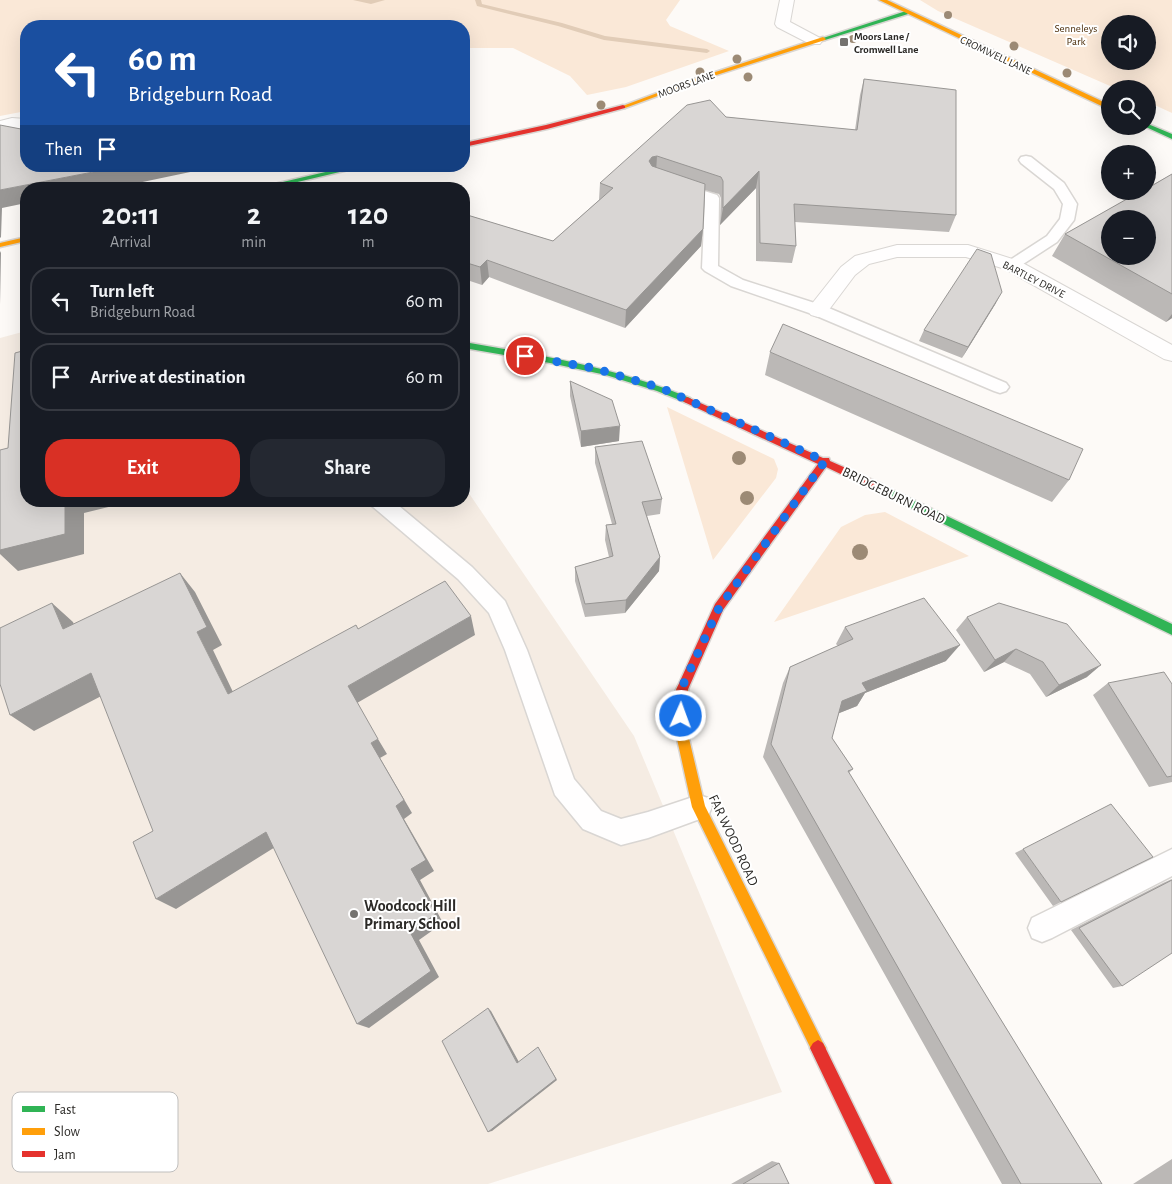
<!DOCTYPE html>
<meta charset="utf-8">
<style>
body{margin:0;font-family:"Alegreya Sans",sans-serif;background:#242831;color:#f1f3f6;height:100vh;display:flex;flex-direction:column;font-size:19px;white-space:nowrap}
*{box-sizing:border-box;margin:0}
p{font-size:16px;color:#9ea1a6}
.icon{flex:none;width:28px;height:28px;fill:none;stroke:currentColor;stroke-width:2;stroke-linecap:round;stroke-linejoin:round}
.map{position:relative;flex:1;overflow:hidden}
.panel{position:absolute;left:20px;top:182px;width:450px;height:325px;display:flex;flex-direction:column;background:#171b24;border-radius:20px;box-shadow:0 5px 20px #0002}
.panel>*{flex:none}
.hud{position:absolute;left:20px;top:20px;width:450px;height:152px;border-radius:20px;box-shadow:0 5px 20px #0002;background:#1a4fa0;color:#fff;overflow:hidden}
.buttons{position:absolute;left:1101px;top:15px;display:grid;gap:10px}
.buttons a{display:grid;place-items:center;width:55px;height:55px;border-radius:50%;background:#171b24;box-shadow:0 5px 20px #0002;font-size:25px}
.pin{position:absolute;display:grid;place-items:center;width:42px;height:42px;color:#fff;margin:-21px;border:2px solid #fff;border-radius:50%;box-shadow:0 1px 5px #0007}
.me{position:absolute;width:55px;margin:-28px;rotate:2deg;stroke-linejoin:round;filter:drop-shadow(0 0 4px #0008)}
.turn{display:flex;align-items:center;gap:18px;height:105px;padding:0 25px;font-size:22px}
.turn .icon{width:65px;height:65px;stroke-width:2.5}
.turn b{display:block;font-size:35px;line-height:42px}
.then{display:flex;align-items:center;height:48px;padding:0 25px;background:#0003;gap:10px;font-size:19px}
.eta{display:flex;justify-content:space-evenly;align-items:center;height:85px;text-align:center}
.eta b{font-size:30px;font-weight:700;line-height:35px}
.button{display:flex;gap:10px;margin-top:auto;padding:10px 25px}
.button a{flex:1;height:58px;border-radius:20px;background:#d93025;color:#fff;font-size:20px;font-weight:700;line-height:58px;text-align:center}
.button a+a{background:#242831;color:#f1f3f6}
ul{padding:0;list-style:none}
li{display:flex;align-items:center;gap:15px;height:68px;margin:0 10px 8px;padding:0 15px;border:2px solid #363941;border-radius:20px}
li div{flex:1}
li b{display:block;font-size:19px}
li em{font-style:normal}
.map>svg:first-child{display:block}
.built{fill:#f5ece3}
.green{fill:#fae8d7;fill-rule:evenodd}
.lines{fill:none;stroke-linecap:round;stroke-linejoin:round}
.stream{fill:#e1ccb7;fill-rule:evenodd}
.lane-casing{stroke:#d9d6d3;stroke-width:3}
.street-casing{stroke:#d9d6d3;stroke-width:2}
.fast-casing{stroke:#d9d6d3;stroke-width:3}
.slow-casing{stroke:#d9d6d3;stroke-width:3}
.jam-casing{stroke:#d9d6d3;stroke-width:3}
.lane{fill:#fffefe;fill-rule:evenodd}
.street{fill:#fffefe;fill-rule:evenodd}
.fast{fill:#30b455;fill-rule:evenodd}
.slow{fill:#ff9f0a;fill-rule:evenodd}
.jam{fill:#e5322d;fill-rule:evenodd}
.tree{fill:#9c8a75}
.wall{fill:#bbb8b6}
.shaded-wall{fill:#989694}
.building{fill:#d9d6d4;stroke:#989694;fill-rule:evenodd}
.route{stroke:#1a73e8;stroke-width:9;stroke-dasharray:0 16.2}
.poi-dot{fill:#757370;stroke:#fff;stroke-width:2}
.labels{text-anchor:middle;stroke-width:4;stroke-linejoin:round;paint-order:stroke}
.far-park-label{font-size:11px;fill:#4c2e0a;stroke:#fff}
.far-poi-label{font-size:11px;font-weight:bold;fill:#2c2a27;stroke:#fff;text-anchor:start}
.far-street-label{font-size:11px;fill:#2c2a27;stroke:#fff}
.street-label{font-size:14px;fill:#2c2a27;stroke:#fff}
.near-poi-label{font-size:16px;font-weight:bold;fill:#2c2a27;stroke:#fff;text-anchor:start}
.key{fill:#fff;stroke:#c0bfbe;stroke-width:1}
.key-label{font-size:14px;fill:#2c2a27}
</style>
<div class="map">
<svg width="1172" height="1184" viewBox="0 0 1172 1184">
<rect width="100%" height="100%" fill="#fdfaf7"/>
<path class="built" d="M 26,331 L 26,501 L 464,501 L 464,486 L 634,736 L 782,1092 L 488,1184 L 0,1184 L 0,338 Z"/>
<path class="green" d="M 0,0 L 680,0 L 666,20 L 670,26 L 729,51 L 626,87 L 587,95 L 570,76 L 513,48 L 464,48 L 464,26 L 26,26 L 26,111 L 0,116 Z
M 920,0 L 1172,0 L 1172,113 L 1148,102 L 1148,89 L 1117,89 L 938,11 ZM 1110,24 L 1148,24 L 1148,61 L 1110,61 Z
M 667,407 L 774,459 L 778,469 L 776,478 L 713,560 Z
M 885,512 L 969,556 L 774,622 L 841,527 L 865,515 Z"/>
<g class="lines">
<path class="stream" d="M 353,0 L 385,0 L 371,4 Z
M 475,0 L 481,0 L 482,4 L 562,23 L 605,36 L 707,49 L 710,51 L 707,53 L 604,40 L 558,26 L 477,6 Z"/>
<defs>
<path id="lane" d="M 1026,156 L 1031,157 L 1064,183 L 1077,204 L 1074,220 L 1057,242 L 1017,268 L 1007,268 L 1004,265 L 1007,262 L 1047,236 L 1060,219 L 1063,204 L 1054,189 L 1021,163 L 1019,160 L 1021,157 Z
M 679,183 L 717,195 L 719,198 L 718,266 L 743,280 L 824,306 L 1006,383 L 1009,387 L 1006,391 L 1000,393 L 994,391 L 812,314 L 731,286 L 705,271 L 702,268 L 705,200 L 674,190 L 672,187 Z
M 369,501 L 393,501 L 472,567 L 505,601 L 527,650 L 574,779 L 601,811 L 621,819 L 648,812 L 699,795 L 708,798 L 712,807 L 708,816 L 648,838 L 621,845 L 583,829 L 555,795 L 505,650 L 489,613 L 458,579 L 372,506 Z
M 1172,849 L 1172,876 L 1052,938 L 1042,942 L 1032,938 L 1028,928 L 1032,918 Z"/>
<path id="street" d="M 780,0 L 794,0 L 790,22 L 820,38 L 822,41 L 820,44 L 810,44 L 777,27 L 775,24 Z
M 12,118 L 26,119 L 26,129 L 12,128 L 0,131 L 0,121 Z
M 897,245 L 968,245 L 1019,261 L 1172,345 L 1172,361 L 1164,359 L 1005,269 L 966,257 L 897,257 L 869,264 L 855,275 L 825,315 L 818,317 L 811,315 L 807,310 L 841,267 L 855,256 Z"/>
<path id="fast" d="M 906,11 L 908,14 L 825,40 L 820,39 Z
M 1148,124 L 1172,134 L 1172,139 L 1146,127 Z
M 351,166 L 365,166 L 268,189 L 253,189 Z
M 464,342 C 541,355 617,368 690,398 L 692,400 L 687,403 L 657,391 L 606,375 L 550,363 L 464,348 Z
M 878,483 L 1172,624 L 1172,635 L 874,490 L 873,487 Z"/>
<path id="slow" d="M 879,0 L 887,0 L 1110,105 L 1110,110 Z
M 823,37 L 826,39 L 825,40 L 701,80 L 625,108 L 620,107 L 697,78 Z
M 26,237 L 26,241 L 0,247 L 0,243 Z
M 682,684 L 686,686 L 688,690 L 687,730 L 705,806 L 823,1043 L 826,1048 L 823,1053 L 818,1056 L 813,1053 L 692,807 L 675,730 L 676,690 L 678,686 Z"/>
<path id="jam" d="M 623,105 L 625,106 L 625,108 L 547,129 L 464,147 L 464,143 L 546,125 Z
M 687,397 L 823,458 L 829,458 L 830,461 L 882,484 L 883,487 L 878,491 L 874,490 L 826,467 L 723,610 L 686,694 L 682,696 L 678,694 L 676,690 L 715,604 L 818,464 L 684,402 L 682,400 Z
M 818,1040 L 823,1043 L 892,1184 L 875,1184 L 810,1048 L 813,1043 Z"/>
</defs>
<use href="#lane" class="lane-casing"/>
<use href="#street" class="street-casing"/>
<use href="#fast" class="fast-casing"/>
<use href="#slow" class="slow-casing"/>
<use href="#jam" class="jam-casing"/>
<use href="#lane" class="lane"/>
<use href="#street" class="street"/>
<use href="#fast" class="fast"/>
<use href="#slow" class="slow"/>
<use href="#jam" class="jam"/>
</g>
<g class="tree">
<circle cx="948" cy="15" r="4"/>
<circle cx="853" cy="39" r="4"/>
<circle cx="1014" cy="46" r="4.5"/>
<circle cx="737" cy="59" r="4.5"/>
<circle cx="700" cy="72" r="4.5"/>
<circle cx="1067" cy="73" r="4.5"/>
<circle cx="748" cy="77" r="4.5"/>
<circle cx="601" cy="105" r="4.5"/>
<circle cx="739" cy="458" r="7"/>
<circle cx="747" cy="498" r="7"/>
<circle cx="860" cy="552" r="8"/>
</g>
<path class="wall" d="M 864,79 L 956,215 L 949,232 L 795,222 L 796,246 L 792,263 L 756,261 L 756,188 L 720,225 L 721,198 L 719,194 L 705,190 L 703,229 L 701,246 L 625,328 L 489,277 L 482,285 L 464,279 L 464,214 L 553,241 L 599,200 L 600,183 L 726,117 L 855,130 L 860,95 Z
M 1172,174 L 1172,318 L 1166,322 L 1052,256 L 1065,234 Z
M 996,303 L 962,358 L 919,341 L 924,330 Z
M 770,352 L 1069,480 L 1052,502 L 765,375 Z
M 570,381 L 619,441 L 581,447 L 570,396 Z
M 595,447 L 662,499 L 660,514 L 647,516 L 660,557 L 659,571 L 625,613 L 585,617 L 575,581 L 575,567 L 609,557 L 605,540 L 606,525 L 612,524 L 595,463 Z
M 967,617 L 1087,677 L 1046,697 L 1030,674 L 1004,662 L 984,672 L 956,630 Z
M 845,627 L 946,661 L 865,693 L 857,706 L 839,713 L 832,738 L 853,769 L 849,773 L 1102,1184 L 1002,1184 L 763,757 L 783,683 L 790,667 L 838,646 L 836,644 Z
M 1108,683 L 1172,684 L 1172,782 L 1149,787 L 1093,695 Z
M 1023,849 L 1061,902 L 1053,906 L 1015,853 Z
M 1172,879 L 1122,986 L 1113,988 L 1071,930 L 1163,883 Z
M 1172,1159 L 1172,1184 L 1133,1184 Z
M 772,1161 L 779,1163 L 789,1184 L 731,1184 Z"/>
<path class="shaded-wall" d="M 657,156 L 656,173 L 649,161 L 652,157 Z
M 124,166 L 219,166 L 133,184 L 132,182 L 96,189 L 26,189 L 26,203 L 2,208 L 1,237 L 0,238 L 0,190 Z
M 759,171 L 756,188 L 720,225 L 723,208 Z
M 703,229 L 701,246 L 625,328 L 626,310 Z
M 0,251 L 1,253 L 0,305 Z
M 487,260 L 489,277 L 482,285 L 480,267 Z
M 1002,292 L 996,303 L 962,358 L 968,347 Z
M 1172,314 L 1172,318 L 1166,322 Z
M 620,426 L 619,441 L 581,447 L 581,431 Z
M 65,501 L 133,501 L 84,513 L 84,554 L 18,571 L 0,554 L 0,550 Z
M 660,557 L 659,571 L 625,613 L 626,600 Z
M 180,573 L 195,592 L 222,645 L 213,650 L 242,711 L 228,694 L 197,632 Z
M 52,603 L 73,622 L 83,648 L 63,629 Z
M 471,616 L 475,635 L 357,703 L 348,686 Z
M 960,645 L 946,661 L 865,693 L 857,706 L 832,716 L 842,701 L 862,683 Z
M 1016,649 L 1004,662 L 984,672 L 995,660 Z
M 1101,665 L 1087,677 L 1046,697 L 1059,685 Z
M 91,673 L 111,691 L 34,731 L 10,715 Z
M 378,739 L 387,754 L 380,758 L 412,813 L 404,819 L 434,871 L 420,880 L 443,923 L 419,940 L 439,977 L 369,1028 L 357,1024 L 410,932 L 411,869 L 396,806 L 371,743 Z
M 266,832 L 280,844 L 176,909 L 156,899 Z
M 488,1008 L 491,1011 L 520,1064 L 517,1063 Z
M 538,1047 L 557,1080 L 492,1131 L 488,1132 Z"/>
<path class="building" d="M 864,79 L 956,90 L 956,215 L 794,204 L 796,246 L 760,243 L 759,171 L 723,208 L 723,181 L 721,177 L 657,156 L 652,157 L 649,161 L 652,166 L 705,184 L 703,229 L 626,310 L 487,260 L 480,267 L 464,262 L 464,214 L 553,241 L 613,188 L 600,183 L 687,105 L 710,100 L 726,117 L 857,130 Z
M 0,125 L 26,130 L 26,166 L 124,166 L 0,190 Z
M 125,166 L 136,166 L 125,168 Z
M 1172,174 L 1172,294 L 1065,234 L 1141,191 L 1148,191 L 1148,188 ZM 1110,219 L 1148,219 L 1148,256 L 1110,256 Z
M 977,249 L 991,254 L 1002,292 L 968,347 L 924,330 Z
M 783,324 L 1083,449 L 1069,480 L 770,352 Z
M 26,342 L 26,501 L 65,501 L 65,534 L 0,550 L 0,450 L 8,448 L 15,353 L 26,350 Z
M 570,381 L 612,400 L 620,426 L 581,431 Z
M 642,441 L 662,499 L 642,502 L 660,557 L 626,600 L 585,604 L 575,567 L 613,556 L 606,525 L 616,524 L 595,447 Z
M 180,573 L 207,627 L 197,632 L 228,694 L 356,625 L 358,629 L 445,581 L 471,616 L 348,686 L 378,739 L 371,743 L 404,800 L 396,806 L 426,860 L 411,869 L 436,914 L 410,932 L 431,971 L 357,1024 L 266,832 L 156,899 L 133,842 L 153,831 L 91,673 L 10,715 L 0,684 L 0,628 L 52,603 L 63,629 Z
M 924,598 L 960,645 L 862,683 L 867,691 L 842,701 L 832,738 L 853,769 L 848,771 L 1102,1184 L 1021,1184 L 771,744 L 790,667 L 853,639 L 845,627 Z
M 999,603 L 1067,624 L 1101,665 L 1059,685 L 1043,662 L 1016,649 L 995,660 L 967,617 Z
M 1164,672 L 1172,684 L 1172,776 L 1167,777 L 1108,683 Z
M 1111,804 L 1153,857 L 1061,902 L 1023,849 Z
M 1172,880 L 1172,953 L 1122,986 L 1079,928 Z
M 488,1008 L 517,1063 L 538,1047 L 556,1079 L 488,1132 L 442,1041 Z
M 779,1163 L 789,1184 L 743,1184 Z"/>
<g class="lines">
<path class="route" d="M 525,356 L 593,368 L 661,388 L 825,461 L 719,608 L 682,687 L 681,716"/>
</g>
<g class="poi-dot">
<rect x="839" y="37" width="10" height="10" rx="2.5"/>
<circle cx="354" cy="914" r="5"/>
</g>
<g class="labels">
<g class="far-park-label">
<text x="1076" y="32">Senneleys<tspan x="1076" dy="13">Park</tspan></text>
</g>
<g class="far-poi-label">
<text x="854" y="40">Moors Lane /<tspan x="854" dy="13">Cromwell Lane</tspan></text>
</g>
<g class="far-street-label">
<text transform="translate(996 55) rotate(25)" y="4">CROMWELL LANE</text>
<text transform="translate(686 84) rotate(-20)" y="4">MOORS LANE</text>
<text transform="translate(1034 279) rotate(27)" y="4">BARTLEY DRIVE</text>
</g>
<g class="street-label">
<text transform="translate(894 495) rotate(26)" y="5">BRIDGEBURN ROAD</text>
<text transform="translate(734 840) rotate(65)" y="5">FAR WOOD ROAD</text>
</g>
<g class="near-poi-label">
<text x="364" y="911">Woodcock Hill<tspan x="364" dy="18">Primary School</tspan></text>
</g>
</g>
<rect x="12" y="1092" width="166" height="80" rx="8" class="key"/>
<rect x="22" y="1106" width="23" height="6" fill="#30b455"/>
<rect x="22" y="1128" width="23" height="7" fill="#ff9f0a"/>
<rect x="22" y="1151" width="23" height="6" fill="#e5322d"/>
<g class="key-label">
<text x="54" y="1114">Fast</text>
<text x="54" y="1136">Slow</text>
<text x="54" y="1159">Jam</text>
</g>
</svg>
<div class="buttons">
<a><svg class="icon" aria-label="sound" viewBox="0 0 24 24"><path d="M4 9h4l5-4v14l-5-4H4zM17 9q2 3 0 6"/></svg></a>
<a><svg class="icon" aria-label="search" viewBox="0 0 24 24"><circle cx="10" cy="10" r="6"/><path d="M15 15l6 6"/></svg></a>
<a>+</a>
<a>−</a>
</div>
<div class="pin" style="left:525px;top:356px;background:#d93025"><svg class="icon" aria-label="arrive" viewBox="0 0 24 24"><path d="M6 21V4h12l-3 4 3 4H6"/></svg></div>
<svg class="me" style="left:681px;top:716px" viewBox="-20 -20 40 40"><circle r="17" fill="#1a73e8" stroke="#fff" stroke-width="3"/><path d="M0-11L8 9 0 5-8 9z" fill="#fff"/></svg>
<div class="hud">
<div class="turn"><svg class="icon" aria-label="left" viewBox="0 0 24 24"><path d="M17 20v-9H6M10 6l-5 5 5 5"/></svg><div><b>60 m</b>Bridgeburn Road</div></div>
<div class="then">Then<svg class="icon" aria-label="arrive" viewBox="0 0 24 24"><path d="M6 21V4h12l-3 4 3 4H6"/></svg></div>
</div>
<section class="panel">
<div class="eta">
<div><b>20:11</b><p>Arrival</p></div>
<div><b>2</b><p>min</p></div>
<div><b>120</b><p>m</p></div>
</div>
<ul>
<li><svg class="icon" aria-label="left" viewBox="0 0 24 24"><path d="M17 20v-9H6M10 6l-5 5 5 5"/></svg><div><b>Turn left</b><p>Bridgeburn Road</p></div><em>60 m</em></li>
<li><svg class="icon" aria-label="arrive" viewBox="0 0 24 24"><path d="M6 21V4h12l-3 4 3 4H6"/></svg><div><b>Arrive at destination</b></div><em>60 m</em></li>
</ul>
<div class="button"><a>Exit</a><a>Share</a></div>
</section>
</div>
